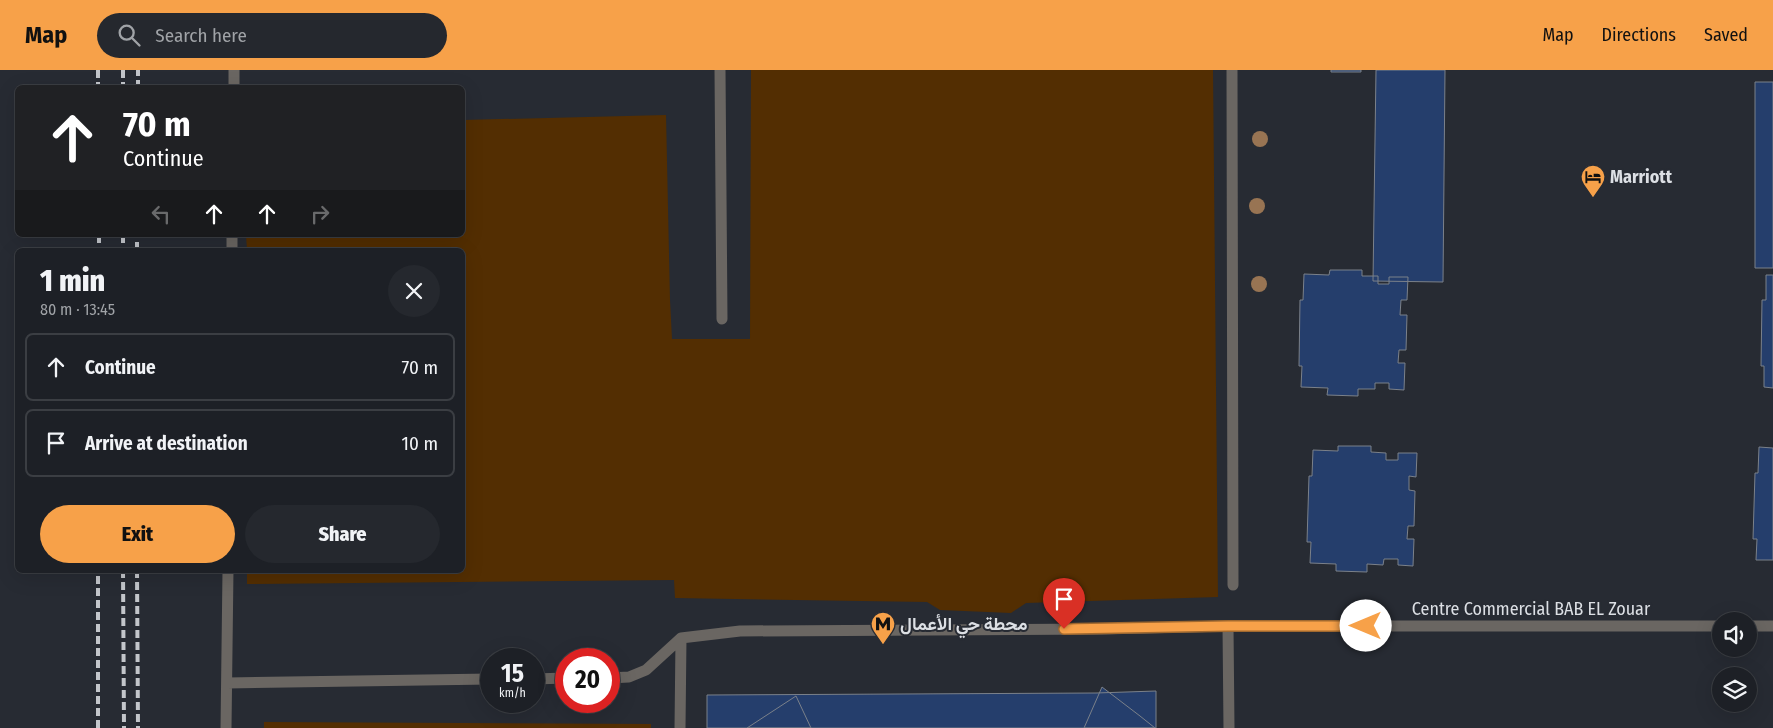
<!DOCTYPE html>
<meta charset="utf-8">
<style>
body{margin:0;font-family:"Fira Sans Condensed",Vazirmatn,sans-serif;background:#25282e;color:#f1f3f6;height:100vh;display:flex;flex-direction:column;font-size:19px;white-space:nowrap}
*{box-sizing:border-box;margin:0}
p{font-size:16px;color:#a0a3a7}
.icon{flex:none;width:28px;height:28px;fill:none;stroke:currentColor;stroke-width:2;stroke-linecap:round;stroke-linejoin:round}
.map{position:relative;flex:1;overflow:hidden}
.details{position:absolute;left:15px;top:178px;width:450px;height:325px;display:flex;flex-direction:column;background:#1d2026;border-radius:8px;box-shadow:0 5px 20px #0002,0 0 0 1px #3b3e43}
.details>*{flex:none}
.banner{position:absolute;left:15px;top:15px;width:450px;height:152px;border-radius:8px;box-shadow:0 5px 20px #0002,0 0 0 1px #3b3e43;background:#202124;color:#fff;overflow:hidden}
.buttons{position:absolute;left:1712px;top:542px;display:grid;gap:10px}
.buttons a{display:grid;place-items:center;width:45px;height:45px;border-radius:50%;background:#1d2026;box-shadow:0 5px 20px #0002,0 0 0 1px #3b3e43;font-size:25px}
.speed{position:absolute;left:480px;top:578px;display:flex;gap:10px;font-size:25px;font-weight:700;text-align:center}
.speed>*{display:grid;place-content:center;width:65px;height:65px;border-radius:50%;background:#1d2026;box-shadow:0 5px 20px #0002,0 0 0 1px #3b3e43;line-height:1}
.speed small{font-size:12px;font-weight:400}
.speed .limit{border:8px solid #d22;background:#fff;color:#111}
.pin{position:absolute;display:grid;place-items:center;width:42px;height:42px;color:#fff;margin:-51px -21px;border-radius:50% 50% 50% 0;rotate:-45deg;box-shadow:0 0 5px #0007}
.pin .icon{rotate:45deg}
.me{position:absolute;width:55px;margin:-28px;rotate:270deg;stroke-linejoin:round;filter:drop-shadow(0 0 4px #0008)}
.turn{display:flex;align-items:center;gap:18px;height:105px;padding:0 25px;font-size:22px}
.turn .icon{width:65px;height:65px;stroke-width:2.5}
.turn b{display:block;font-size:35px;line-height:42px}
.lanes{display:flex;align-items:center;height:48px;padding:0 25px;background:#0003;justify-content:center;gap:25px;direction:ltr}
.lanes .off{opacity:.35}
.round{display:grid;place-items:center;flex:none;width:52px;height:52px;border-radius:26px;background:#25282e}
.overview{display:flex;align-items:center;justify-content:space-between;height:85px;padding:0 25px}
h1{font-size:30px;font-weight:800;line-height:38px}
.primary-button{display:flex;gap:10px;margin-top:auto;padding:10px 25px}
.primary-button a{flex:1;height:58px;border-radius:30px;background:#f7a149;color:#111;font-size:20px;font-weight:800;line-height:58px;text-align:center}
.primary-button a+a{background:#25282e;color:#f1f3f6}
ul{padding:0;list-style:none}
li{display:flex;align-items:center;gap:15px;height:68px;margin:0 10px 8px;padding:0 15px;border:2px solid #3b3e43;border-radius:8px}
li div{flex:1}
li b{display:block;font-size:19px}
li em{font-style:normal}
header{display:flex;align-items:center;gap:30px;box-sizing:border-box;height:70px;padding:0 25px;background:#f7a149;color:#111}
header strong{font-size:24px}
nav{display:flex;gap:28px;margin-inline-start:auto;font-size:18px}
.search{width:350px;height:45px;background:#25282e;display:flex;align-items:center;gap:12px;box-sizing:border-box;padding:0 18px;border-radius:28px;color:#a0a3a7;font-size:19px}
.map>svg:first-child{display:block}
.green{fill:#532e02}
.building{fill:#253e6c;stroke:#7b818a}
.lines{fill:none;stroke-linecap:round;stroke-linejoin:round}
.lane{stroke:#6a6662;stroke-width:11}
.rail{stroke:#c3c6cb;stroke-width:4;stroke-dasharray:8 4;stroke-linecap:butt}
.tree{fill:#987453}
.route-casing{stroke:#a1692f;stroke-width:12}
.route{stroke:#f7a149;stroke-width:9}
.labels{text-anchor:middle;stroke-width:4;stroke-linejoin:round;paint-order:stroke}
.poi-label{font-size:18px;font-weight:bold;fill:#dcdfe4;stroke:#272b33;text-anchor:start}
.street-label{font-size:18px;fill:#dcdfe4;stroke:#272b33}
</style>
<header>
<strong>Map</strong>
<div class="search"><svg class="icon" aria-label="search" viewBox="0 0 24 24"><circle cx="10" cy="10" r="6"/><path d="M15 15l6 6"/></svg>Search here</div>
<nav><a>Map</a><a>Directions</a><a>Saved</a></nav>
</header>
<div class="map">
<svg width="1773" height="658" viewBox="0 0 1773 658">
<rect width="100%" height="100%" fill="#272b33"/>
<path class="green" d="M 751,0 L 1213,0 L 1218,527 L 1026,533 L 1011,543 L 940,540 L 927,532 L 675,528 L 674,510 L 247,514 L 247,500 L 462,500 L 462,180 L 247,180 L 246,165 L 462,165 L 463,50 L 666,45 L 670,230 L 672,269 L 750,269 Z
M 264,652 L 651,654 L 651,658 L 264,658 Z"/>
<path class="building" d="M 1331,0 L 1361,0 L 1361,2 L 1331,2 Z
M 1376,0 L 1445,0 L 1443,212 L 1373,211 Z
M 1755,12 L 1773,12 L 1773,198 L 1755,198 Z
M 1330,200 L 1362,200 L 1362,206 L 1378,206 L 1378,214 L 1389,214 L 1389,207 L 1408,207 L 1407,230 L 1401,230 L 1400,245 L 1407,245 L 1406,280 L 1399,280 L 1398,293 L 1405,293 L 1404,320 L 1389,319 L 1389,313 L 1375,313 L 1375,319 L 1358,319 L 1358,326 L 1327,325 L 1328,318 L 1301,317 L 1302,296 L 1299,296 L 1300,230 L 1303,230 L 1304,204 L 1329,205 Z
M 1766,205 L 1773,205 L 1773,318 L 1764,317 L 1764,296 L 1761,296 L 1762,230 L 1766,230 Z
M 1338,376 L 1371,376 L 1371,382 L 1386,383 L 1386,390 L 1398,390 L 1398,383 L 1417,383 L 1416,407 L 1409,406 L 1409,420 L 1415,421 L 1414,456 L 1408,456 L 1407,469 L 1414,469 L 1413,496 L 1398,495 L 1398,489 L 1384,489 L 1383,495 L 1367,494 L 1367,502 L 1336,501 L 1336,494 L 1310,493 L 1311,472 L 1307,472 L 1309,406 L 1312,406 L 1313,380 L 1338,381 Z
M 1759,377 L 1773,378 L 1773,490 L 1756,490 L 1757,469 L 1753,469 L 1755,403 L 1758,403 Z
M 1102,617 L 1140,646 L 1155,658 L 1084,658 Z
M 1156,621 L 1156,658 L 707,658 L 707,625 L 1096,623 Z
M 796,626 L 811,658 L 747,658 Z"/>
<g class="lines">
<path class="lane" d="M 720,0 L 722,249
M 1232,0 L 1233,515
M 234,18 L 234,0
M 232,180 L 232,165
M 1228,556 L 1229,658
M 1749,556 L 1773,556
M 609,608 L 629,607 L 646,600 L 681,568 L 740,561 L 1102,559 L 1228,556 L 1721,556
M 534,609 L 566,608
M 227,613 L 491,609
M 226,658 L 228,500
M 680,658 L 681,568"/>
<path class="rail" d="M 98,0 L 98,18
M 123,0 L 123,18
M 138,18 L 138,0
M 99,165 L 99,180
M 123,165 L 123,180
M 137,180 L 137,165
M 123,500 L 124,658
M 137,500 L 138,658
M 98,658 L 98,500"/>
</g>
<g class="tree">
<circle cx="1260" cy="69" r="8"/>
<circle cx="1257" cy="136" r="8"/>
<circle cx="1259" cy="214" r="8"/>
</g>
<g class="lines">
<defs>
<path id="route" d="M 1064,559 L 1228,556 L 1366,556"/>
</defs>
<use href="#route" class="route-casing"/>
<use href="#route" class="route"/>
</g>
<defs>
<symbol id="hotel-pin" viewBox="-11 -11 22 30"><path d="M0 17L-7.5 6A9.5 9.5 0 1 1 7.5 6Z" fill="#f7a149" stroke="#272b33"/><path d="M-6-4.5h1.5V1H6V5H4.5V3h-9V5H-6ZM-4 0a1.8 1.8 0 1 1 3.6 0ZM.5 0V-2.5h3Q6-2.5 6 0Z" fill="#111"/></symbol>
<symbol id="metro-pin" viewBox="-11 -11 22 30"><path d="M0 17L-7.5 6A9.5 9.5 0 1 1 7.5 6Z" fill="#f7a149" stroke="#272b33"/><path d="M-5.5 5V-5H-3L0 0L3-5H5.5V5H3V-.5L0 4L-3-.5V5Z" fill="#111"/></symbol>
</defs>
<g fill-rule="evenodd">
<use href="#hotel-pin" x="1579" y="93" width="28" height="38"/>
<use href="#metro-pin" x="869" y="540" width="28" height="38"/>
</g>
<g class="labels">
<g class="poi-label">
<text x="1610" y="113">Marriott</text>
<text x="900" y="560">محطة حي الأعمال</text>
</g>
<g class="street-label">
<text x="1531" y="545">Centre Commercial BAB EL Zouar</text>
</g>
</g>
</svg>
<div class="buttons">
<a><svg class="icon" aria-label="sound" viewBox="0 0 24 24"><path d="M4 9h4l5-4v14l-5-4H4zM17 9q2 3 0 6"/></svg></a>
<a><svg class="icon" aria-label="layers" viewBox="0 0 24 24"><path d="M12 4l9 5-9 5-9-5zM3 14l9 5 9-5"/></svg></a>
</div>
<div class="speed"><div>15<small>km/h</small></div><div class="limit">20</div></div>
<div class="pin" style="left:1064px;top:559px;background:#d93025"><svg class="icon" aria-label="arrive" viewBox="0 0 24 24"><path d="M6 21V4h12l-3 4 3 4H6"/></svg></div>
<svg class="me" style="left:1366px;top:556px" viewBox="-20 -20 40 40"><circle r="19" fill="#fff"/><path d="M0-13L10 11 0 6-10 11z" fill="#f7a149"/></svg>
<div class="banner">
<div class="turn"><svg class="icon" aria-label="ahead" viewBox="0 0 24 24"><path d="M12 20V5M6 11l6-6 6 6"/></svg><div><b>70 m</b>Continue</div></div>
<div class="lanes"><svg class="icon off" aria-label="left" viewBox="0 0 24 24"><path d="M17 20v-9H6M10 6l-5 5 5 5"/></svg><svg class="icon" aria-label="ahead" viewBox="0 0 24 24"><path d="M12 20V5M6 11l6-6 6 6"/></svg><svg class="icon" aria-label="ahead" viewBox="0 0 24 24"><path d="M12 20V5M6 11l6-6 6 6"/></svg><svg class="icon off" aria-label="right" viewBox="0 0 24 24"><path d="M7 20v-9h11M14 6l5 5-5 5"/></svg></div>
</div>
<section class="details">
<div class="overview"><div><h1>1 min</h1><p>80 m · 13:45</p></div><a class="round"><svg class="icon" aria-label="close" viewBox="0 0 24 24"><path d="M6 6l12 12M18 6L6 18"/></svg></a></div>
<ul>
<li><svg class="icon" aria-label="ahead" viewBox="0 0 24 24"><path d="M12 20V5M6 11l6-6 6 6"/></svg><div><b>Continue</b></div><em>70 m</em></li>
<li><svg class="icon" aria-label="arrive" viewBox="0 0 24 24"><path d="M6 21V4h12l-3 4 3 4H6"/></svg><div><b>Arrive at destination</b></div><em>10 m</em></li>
</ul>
<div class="primary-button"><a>Exit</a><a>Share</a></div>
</section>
</div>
